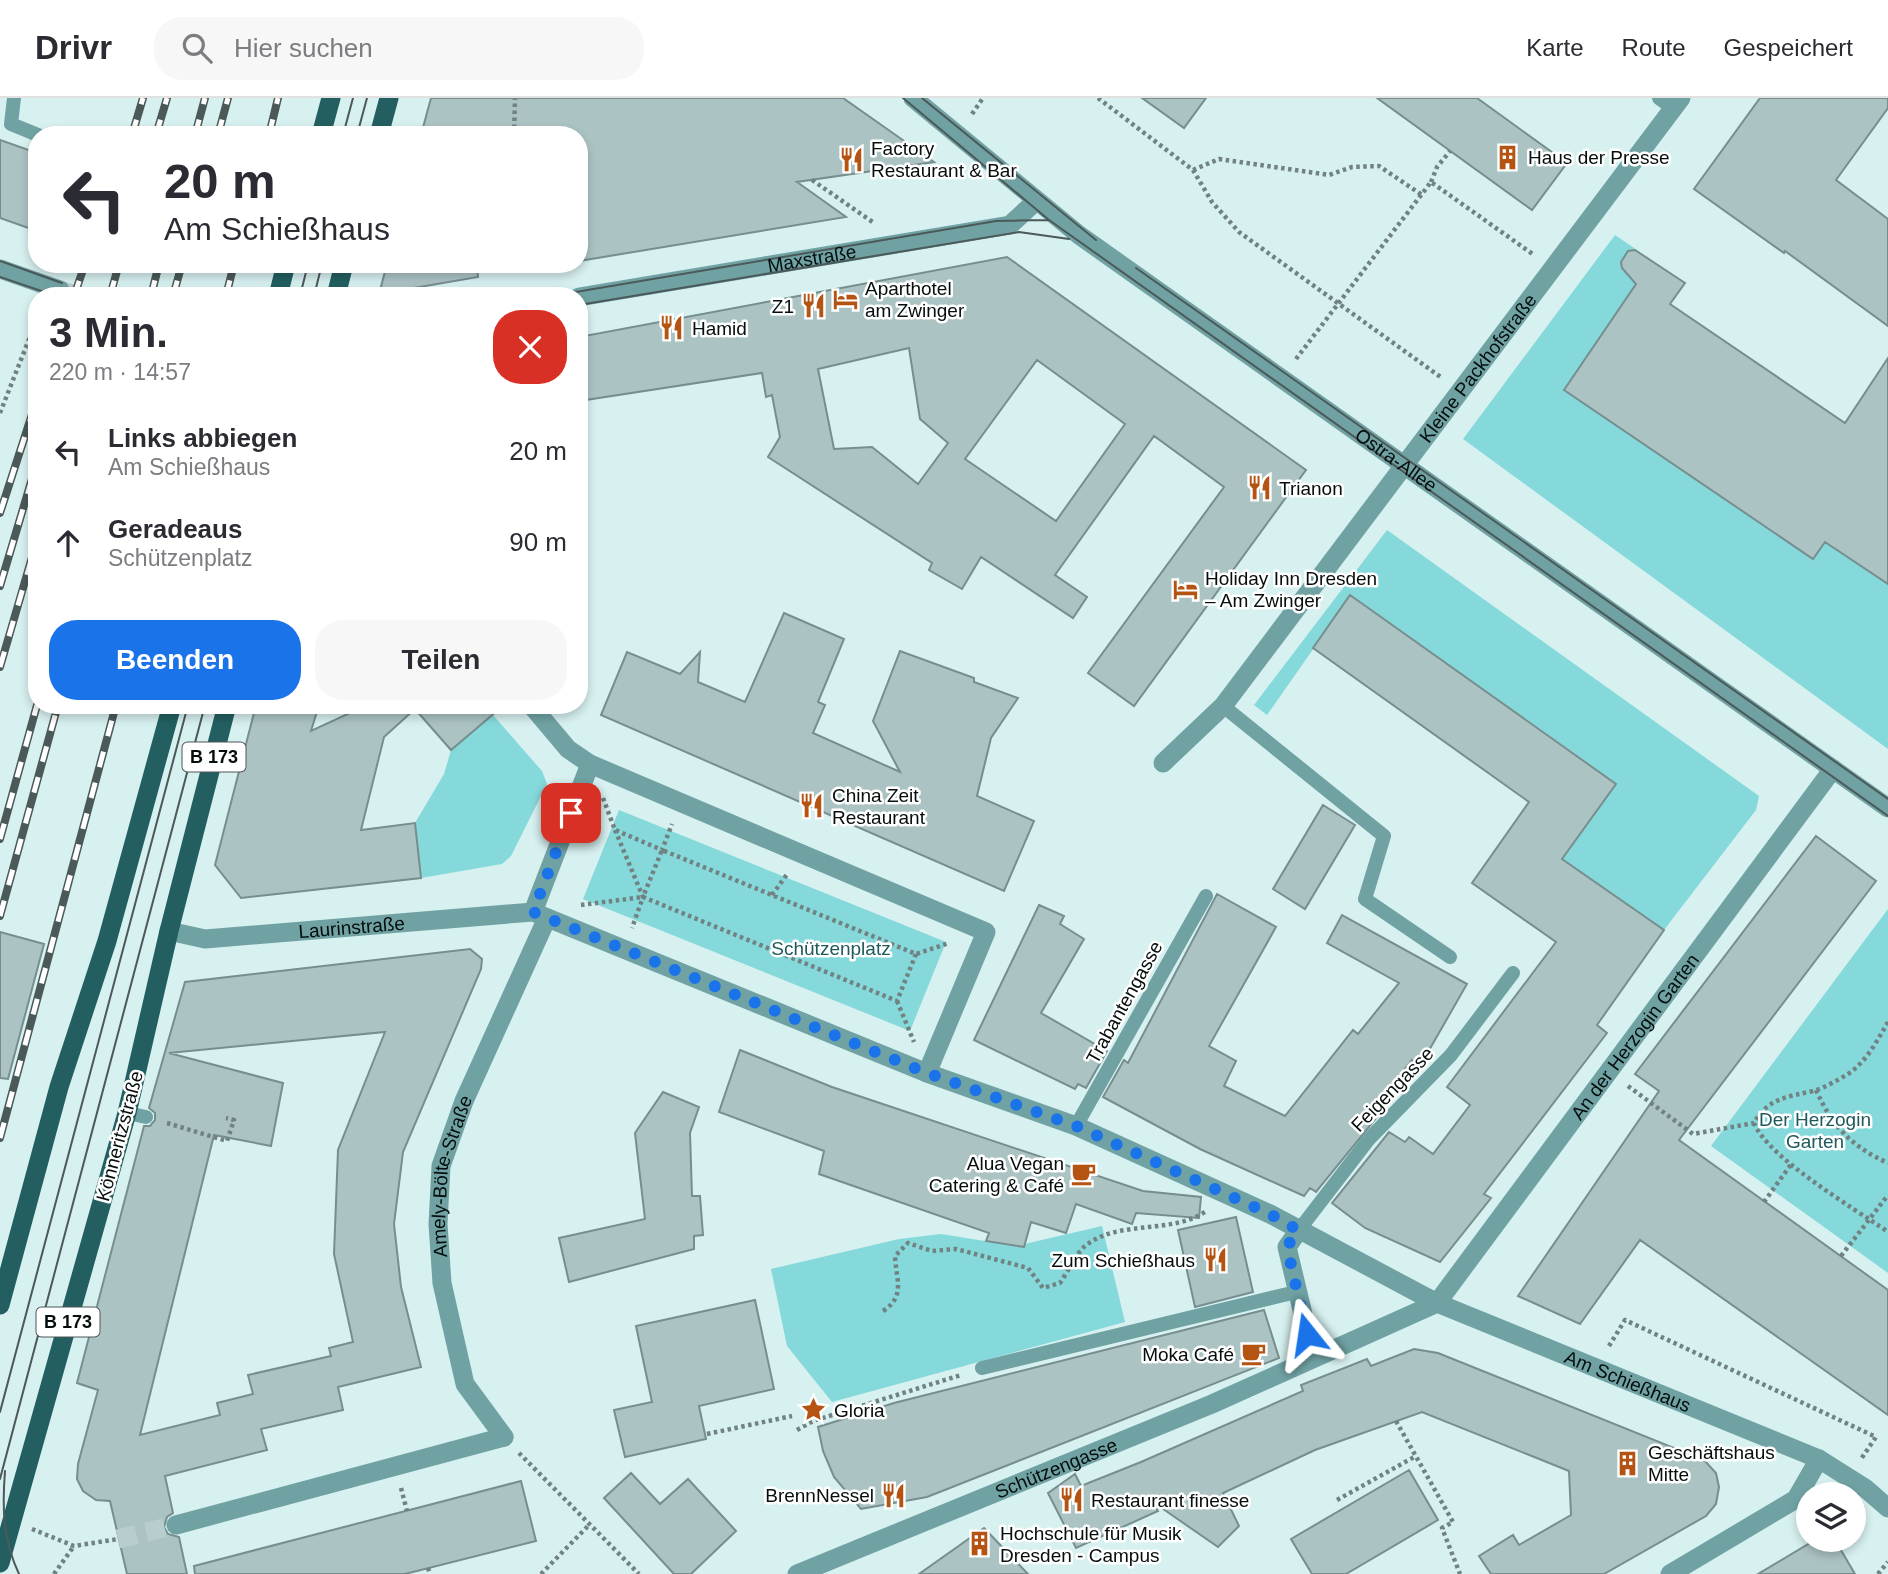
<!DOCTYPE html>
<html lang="de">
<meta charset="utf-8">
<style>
body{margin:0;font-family:Arial,sans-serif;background:#f7f7f7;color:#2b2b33;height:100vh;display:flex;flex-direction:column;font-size:26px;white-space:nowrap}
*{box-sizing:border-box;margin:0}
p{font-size:23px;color:#7c7c81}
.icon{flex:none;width:38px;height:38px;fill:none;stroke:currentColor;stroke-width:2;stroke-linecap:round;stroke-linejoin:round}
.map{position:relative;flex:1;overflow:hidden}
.sheet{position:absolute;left:28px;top:189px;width:560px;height:427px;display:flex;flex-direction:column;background:#fff;border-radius:28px;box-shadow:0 4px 10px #0003}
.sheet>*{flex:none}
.banner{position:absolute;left:28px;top:28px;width:560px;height:147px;border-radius:28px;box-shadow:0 4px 10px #0003;background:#fff;color:#2b2b33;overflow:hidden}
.buttons{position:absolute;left:1796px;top:1384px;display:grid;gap:14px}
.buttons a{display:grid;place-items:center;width:70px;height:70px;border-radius:50%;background:#fff;box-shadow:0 4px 10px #0003;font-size:35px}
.pin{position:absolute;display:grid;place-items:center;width:60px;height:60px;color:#fff;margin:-30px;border-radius:14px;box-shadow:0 4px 10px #0006}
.me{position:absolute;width:77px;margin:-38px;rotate:345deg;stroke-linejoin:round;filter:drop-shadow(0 0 5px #0008)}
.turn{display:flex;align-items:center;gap:24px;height:147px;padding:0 21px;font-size:32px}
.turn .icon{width:91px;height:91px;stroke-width:2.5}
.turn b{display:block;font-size:49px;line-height:60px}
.round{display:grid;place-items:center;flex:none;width:74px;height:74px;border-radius:28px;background:#f7f7f7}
.head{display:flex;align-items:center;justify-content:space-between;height:119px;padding:0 21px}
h1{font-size:42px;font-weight:700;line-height:52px}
.action{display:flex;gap:14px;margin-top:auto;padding:14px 21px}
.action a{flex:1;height:80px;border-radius:28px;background:#1a73e8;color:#fff;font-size:28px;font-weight:700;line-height:80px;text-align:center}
.action a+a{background:#f7f7f7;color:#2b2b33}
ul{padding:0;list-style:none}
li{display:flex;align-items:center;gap:21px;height:91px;padding:0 21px}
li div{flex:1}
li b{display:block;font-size:26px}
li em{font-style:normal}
header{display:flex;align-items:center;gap:42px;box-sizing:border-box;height:98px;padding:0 35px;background:#fff;border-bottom:2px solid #e1e1e2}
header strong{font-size:33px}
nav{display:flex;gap:38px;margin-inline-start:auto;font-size:24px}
.search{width:490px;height:63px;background:#f7f7f7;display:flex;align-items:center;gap:18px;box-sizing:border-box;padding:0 24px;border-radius:28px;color:#7c7c81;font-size:26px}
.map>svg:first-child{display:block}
.green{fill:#85d9db}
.building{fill:#acc3c4;stroke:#778e8e;stroke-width:2;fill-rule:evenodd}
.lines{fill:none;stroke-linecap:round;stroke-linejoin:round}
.pedestrian-tunnel{stroke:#b8cece;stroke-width:19;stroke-dasharray:19 10;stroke-linecap:butt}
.minor-tunnel{stroke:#b8cece;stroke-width:19;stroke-dasharray:19 10;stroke-linecap:butt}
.path{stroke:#718282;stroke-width:4.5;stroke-dasharray:3.5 3.5;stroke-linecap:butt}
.service{stroke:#70a2a4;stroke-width:14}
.pedestrian{stroke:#70a2a4;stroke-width:19}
.minor{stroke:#70a2a4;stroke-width:19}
.tertiary{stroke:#70a2a4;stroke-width:19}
.primary{stroke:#235f61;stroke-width:19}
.tram{stroke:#4c5959;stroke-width:2}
.rail-casing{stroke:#4c5959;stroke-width:8}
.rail{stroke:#fff;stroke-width:5;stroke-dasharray:16;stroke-linecap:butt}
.route{stroke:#1a73e8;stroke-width:12;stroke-dasharray:0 21.6}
.labels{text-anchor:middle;stroke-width:5;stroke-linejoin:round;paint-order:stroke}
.shield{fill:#fff;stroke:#505656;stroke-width:2}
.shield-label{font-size:18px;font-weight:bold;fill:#050d0d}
.poi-label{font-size:19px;fill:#050d0d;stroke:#fff;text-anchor:start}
.street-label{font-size:19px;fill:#050d0d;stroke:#fff}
.park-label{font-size:19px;fill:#1e595b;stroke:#fff}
</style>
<header>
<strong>Drivr</strong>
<div class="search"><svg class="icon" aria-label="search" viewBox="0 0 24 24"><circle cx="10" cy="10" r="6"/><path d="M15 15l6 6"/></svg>Hier suchen</div>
<nav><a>Karte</a><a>Route</a><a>Gespeichert</a></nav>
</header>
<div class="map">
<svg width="1888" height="1476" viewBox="0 0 1888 1476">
<rect width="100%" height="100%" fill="#d7f0f0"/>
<path class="green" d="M 1615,137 L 1640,154 L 1628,153 L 1621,164 L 1626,175 L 1638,183 L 1564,292 L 1813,460 L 1825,444 L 1888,486 L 1888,651 L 1463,341 Z
M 1387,432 L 1759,698 L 1756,712 L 1664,832 L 1544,748 L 1616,685 L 1351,497 L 1267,617 L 1254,607 Z
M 493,617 L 542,673 L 547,686 L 511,758 L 502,766 L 421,780 L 415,725 L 444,676 L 451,652 Z
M 619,712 L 946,844 L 910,933 L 583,801 Z
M 1888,811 L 1888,1175 L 1711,1048 Z
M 1102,1128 L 1125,1224 L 832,1304 L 787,1248 L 771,1171 L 899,1141 L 941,1136 L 1016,1148 Z"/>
<path class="building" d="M 431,0 L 843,0 L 934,64 L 797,84 L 846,119 L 579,163 L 579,37 L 421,37 Z
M 1142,0 L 1206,0 L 1184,30 Z
M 1377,0 L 1477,0 L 1567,65 L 1532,112 Z
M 1760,0 L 1888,0 L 1888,10 L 1836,82 L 1888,121 L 1888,228 L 1785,153 L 1784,155 L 1694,91 Z
M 0,42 L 37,55 L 37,133 L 0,120 Z
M 1635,152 L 1685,185 L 1670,206 L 1845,325 L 1888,260 L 1888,486 L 1825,444 L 1813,461 L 1564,292 L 1636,186 L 1622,170 L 1621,164 L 1628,153 Z
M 1007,159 L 1306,372 L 1134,608 L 1088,575 L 1224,389 L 1154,338 L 1055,477 L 1087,499 L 1073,520 L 981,459 L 962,491 L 929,472 L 932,465 L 768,359 L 780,339 L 772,297 L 766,299 L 762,275 L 579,303 L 579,239 ZM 909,250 L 920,321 L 948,345 L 918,386 L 872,349 L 834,351 L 818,271 ZM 1037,262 L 1125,326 L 1056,423 L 965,361 Z
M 387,166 L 477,166 L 478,179 L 379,196 Z
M 1350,497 L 1616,686 L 1562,761 L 1664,832 L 1597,927 L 1607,935 L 1484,1096 L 1491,1100 L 1440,1164 L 1365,1130 L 1332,1105 L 1389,1034 L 1405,1044 L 1409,1039 L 1433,1056 L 1470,1007 L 1447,989 L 1556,844 L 1472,785 L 1529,704 L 1313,550 Z
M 784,515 L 844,541 L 818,604 L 825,607 L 813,635 L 900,674 L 873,623 L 900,553 L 974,580 L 974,584 L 1018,600 L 991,640 L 977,698 L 1034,723 L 1004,793 L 601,617 L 627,554 L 680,576 L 700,554 L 698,584 L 745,604 Z
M 256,607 L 319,607 L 311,633 L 367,607 L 504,607 L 451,652 L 415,611 L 384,639 L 361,732 L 415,725 L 421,780 L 241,800 L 215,767 Z
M 1323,707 L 1355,727 L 1305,811 L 1273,791 Z
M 1816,738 L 1876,783 L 1679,1042 L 1888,1192 L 1888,1317 L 1640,1142 L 1580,1226 L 1518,1198 L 1659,993 L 1635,976 Z
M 1217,796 L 1276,829 L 1209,948 L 1236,963 L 1224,988 L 1285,1018 L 1353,932 L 1358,936 L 1399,885 L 1327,845 L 1342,817 L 1467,886 L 1420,968 L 1412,962 L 1370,1015 L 1377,1019 L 1316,1094 L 1310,1090 L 1304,1098 L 1200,1051 L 1103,999 L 1124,962 L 1128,965 Z
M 1039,807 L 1064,818 L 1060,826 L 1084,841 L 1041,915 L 1107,953 L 1086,990 L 1078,986 L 1075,991 L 974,942 Z
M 0,834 L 44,846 L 8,981 L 0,980 Z
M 470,851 L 482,861 L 481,871 L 403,1054 L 394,1126 L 401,1189 L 421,1269 L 338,1289 L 343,1312 L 261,1331 L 267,1352 L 165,1378 L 173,1415 L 167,1419 L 164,1429 L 168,1436 L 179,1439 L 187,1476 L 127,1476 L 110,1403 L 96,1402 L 83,1393 L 77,1381 L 78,1366 L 98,1292 L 77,1285 L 144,1028 L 150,1028 L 155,1022 L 155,1015 L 149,1010 L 185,884 ZM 385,934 L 338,1052 L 334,1156 L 353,1244 L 329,1250 L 331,1258 L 248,1277 L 253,1296 L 217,1305 L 220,1317 L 140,1337 L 214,1037 L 271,1048 L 283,985 L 169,955 Z
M 740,952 L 832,989 L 1143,1093 L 1201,1099 L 1199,1120 L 1136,1115 L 1132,1126 L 1076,1106 L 1066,1135 L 1031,1124 L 1024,1149 L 986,1143 L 989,1135 L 819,1076 L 824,1053 L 719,1014 Z
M 663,994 L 699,1009 L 690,1035 L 692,1098 L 700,1098 L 703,1137 L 694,1138 L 694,1151 L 569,1184 L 559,1140 L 645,1121 L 635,1035 Z
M 1236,1119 L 1253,1194 L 1195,1209 L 1178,1132 Z
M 755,1202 L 774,1291 L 699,1308 L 706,1341 L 625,1359 L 614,1312 L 652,1304 L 636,1228 Z
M 1264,1212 L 1279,1260 L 927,1399 L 861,1411 L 834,1379 L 823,1353 L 818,1329 L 894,1305 Z
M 1414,1251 L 1438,1255 L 1704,1362 L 1716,1375 L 1719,1389 L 1716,1406 L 1706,1418 L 1604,1476 L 1491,1476 L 1479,1458 L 1513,1437 L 1519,1447 L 1571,1417 L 1569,1373 L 1422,1314 L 1315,1352 L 1223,1395 L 1239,1428 L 1218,1449 L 1153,1404 L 1158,1413 L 1076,1450 L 1048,1395 L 1075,1376 L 1081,1388 L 1141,1364 L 1303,1293 L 1301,1287 L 1367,1261 L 1371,1268 Z
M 1409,1372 L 1438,1422 L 1346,1476 L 1312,1476 L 1291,1441 Z
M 631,1375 L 660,1406 L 688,1381 L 736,1433 L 691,1476 L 674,1476 L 604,1400 Z
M 521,1383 L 536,1443 L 405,1476 L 195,1476 L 194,1468 Z
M 984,1430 L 1028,1476 L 919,1476 Z
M 1815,1442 L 1835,1442 L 1855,1476 L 1758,1476 Z"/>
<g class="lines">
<path class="pedestrian-tunnel" d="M 118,1441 L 176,1427"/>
<path class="minor-tunnel" d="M 60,192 L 78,198"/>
<path class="path" d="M 1098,0 L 1193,72 L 1212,104 L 1239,134 L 1442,280
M 972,16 L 983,0
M 514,37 L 515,0
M 1193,72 L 1219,61 L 1329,77 L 1352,69 L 1379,68 L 1422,97
M 812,82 L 874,125
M 1431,84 L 1437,69 L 1450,53
M 1296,261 L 1431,84 L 1534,157
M 0,315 L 37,221
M 603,700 L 615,732 L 662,752 L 672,726
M 615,732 L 643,799 L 632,830
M 772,797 L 788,775
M 581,807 L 643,799
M 916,856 L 897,903 L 643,799 L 662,752 L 916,856 L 949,845
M 897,903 L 914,944
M 1888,924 C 1877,943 1867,963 1848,976 C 1838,982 1824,990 1813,993 C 1787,999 1768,1000 1754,1025 C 1768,1060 1854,1110 1888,1134
M 1628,988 L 1693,1036 L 1754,1025
M 1816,992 C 1832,1028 1852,1049 1888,1065
M 167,1025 L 227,1043 L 234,1022 L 226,1020
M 1764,1104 L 1792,1065
M 1841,1158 L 1888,1097
M 883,1213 C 906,1198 896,1182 895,1158 L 908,1145 L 932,1153 L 956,1151 L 1028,1170 L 1043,1190 L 1060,1185 C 1068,1174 1075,1157 1085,1148 C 1118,1121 1172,1137 1206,1113
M 1609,1248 L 1625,1222 L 1876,1339 L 1861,1361
M 1396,1323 L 1453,1424 L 1442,1430 L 1460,1476
M 797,1332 L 813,1323 L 961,1277
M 707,1336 L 792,1318
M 519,1355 L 639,1476
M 401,1390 L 407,1413
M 1337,1402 L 1416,1358
M 32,1431 L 74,1448 L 118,1441
M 428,1470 L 430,1476
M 54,1476 L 74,1448
M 541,1476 L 589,1427
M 1878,1476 L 1888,1464"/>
<path class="service" d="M 14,0 L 11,26 L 38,37
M 1659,0 L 1674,11
M 1223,608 L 1384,738 L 1365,801 L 1450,859
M 127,1015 L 146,1019
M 1076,1028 L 1206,798
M 1299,1132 L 1369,1041 L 1451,957 L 1513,875
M 982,1270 L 1296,1194"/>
<path class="pedestrian" d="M 176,1427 L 504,1339"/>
<g class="minor">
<path d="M 0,171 L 60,192"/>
<path d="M 531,607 L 568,651 L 590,666 L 986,834 L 927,975"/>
<path id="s1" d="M 1163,665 L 1223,608 L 1681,0"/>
<path d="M 533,814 L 590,666"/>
<path id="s2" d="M 169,833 L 205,841 L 533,814 L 927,975 L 1076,1028 L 1270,1116 L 1437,1205 L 1819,1361 L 1865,1390 L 1888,1410"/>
<path d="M 1299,1132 L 1287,1149 L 1313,1258"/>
<path id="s3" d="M 504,1339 L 465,1286 L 442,1185 L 438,1126 L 441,1068 L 464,1003 L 547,820"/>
<path id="s4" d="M 797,1476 L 1212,1306 L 1437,1205 L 1833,671"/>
<path d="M 1670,1476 L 1796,1401 L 1819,1361"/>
</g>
<g class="tertiary">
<path id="s5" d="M 913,0 L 1079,137 L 1888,710"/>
<path id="s6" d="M 579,199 L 1010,127 L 1036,103"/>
</g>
<path class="primary" d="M 321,37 L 331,0
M 379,37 L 389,0
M 278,198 L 286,166
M 336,198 L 344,166
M 0,1207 L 59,989 L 107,843 L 172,607
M 0,1465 L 127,1015 L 169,833 L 227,607"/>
<path class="tram" d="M 903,0 L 1049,122 L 1888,718
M 922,0 L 1096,142
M 343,37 L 353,0
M 357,37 L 367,0
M 0,163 L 62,185
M 1136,170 L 1888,701
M 0,179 L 56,198
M 300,198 L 308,166
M 314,198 L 322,166
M 552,198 L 996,123 L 1049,122
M 579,207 L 1019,134 L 1069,141
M 0,1314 L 188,607
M 5,1373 C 2,1410 3,1442 19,1476
M 0,1381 L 205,607"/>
<defs>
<path id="rail" d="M 132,37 L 143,0
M 156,37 L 167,0
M 195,37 L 205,0
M 218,37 L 228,0
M 269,37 L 278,0
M 74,198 L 85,166
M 110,198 L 119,166
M 151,198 L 159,166
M 173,198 L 182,166
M 226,198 L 234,166
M 0,415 L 37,301
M 0,488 L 37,364
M 0,569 L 37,442
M 0,741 L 37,607
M 0,818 L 58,607
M 0,1040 L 116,607"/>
</defs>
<use href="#rail" class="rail-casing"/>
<use href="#rail" class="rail"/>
</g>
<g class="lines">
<path class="route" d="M 571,715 L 533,814 L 927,975 L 1076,1028 L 1270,1116 L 1298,1132 L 1287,1149 L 1307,1236"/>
</g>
<defs>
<symbol id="building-bare" viewBox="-9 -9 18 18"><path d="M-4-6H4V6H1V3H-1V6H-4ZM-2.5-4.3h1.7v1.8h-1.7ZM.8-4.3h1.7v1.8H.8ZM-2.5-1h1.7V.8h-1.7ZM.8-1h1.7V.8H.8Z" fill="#b55412" stroke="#fff" stroke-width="2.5" paint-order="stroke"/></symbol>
<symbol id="restaurant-bare" viewBox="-9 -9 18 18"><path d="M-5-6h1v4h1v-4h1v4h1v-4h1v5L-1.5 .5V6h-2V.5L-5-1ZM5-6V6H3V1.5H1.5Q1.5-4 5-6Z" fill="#b55412" stroke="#fff" stroke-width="2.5" paint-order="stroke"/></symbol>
<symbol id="hotel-bare" viewBox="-9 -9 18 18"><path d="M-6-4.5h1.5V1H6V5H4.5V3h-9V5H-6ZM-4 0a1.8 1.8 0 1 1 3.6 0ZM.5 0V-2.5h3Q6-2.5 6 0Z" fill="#b55412" stroke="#fff" stroke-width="2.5" paint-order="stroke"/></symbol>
<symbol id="cafe-bare" viewBox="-9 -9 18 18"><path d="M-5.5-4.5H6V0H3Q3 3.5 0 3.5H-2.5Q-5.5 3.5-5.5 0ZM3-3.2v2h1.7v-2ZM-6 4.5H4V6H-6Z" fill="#b55412" stroke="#fff" stroke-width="2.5" paint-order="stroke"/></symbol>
<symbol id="sight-bare" viewBox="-9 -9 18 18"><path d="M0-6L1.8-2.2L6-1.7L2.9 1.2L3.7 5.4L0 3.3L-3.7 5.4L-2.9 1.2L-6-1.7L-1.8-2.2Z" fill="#b55412" stroke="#fff" stroke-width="2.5" paint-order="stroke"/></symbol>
</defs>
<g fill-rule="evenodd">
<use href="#building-bare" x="1490" y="42" width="35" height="35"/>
<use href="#restaurant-bare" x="834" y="44" width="35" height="35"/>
<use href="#hotel-bare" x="828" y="184" width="35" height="35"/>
<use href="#restaurant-bare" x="796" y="190" width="35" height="35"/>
<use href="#restaurant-bare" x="654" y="212" width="35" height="35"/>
<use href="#restaurant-bare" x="1242" y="372" width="35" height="35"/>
<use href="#hotel-bare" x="1168" y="474" width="35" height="35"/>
<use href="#restaurant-bare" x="794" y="690" width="35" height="35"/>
<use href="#cafe-bare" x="1066" y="1058" width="35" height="35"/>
<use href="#restaurant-bare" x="1198" y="1144" width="35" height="35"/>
<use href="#cafe-bare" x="1236" y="1238" width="35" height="35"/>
<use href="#sight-bare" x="796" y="1294" width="35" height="35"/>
<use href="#building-bare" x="1610" y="1348" width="35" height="35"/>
<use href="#restaurant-bare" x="876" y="1380" width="35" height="35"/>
<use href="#restaurant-bare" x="1054" y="1384" width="35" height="35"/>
<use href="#building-bare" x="962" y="1428" width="35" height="35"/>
</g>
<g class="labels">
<g class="shield">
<rect x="182.5" y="644.5" width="63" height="29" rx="5"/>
<rect x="36.5" y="1209.5" width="63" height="29" rx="5"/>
</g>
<g class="shield-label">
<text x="214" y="665">B 173</text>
<text x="68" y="1230">B 173</text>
</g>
<g class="poi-label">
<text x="871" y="57">Factory<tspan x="871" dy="22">Restaurant &amp; Bar</tspan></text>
<text x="1528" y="66">Haus der Presse</text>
<text x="865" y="197">Aparthotel<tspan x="865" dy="22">am Zwinger</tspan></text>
<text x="794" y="215" text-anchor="end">Z1</text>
<text x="692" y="237">Hamid</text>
<text x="1279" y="397">Trianon</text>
<text x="1205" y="487">Holiday Inn Dresden<tspan x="1205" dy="22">– Am Zwinger</tspan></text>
<text x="832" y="704">China Zeit<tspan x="832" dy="22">Restaurant</tspan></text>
<text x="1064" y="1072" text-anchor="end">Alua Vegan<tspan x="1064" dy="22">Catering &amp; Café</tspan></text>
<text x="1195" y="1169" text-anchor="end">Zum Schießhaus</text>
<text x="1234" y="1263" text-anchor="end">Moka Café</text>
<text x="834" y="1319">Gloria</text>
<text x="1648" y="1361">Geschäftshaus<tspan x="1648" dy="22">Mitte</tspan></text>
<text x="874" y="1404" text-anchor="end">BrennNessel</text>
<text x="1091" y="1409">Restaurant finesse</text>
<text x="1000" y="1442">Hochschule für Musik<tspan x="1000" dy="22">Dresden - Campus</tspan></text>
</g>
<g class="street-label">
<text dy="7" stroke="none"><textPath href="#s6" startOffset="236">Maxstraße</textPath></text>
<text dy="7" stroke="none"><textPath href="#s1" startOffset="506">Kleine Packhofstraße</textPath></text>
<text dy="7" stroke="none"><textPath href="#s5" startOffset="604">Ostra-Allee</textPath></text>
<text dy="7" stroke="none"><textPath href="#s2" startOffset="184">Laurinstraße</textPath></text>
<text transform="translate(1124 904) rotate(-61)" y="7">Trabantengasse</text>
<text dy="7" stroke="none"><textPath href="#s4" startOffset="1027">An der Herzogin Garten</textPath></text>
<text transform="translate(1392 991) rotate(-46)" y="7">Feigengasse</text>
<text transform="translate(119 1038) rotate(-75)" y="7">Könneritzstraße</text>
<text dy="7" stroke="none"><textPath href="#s3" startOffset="278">Amely-Bölte-Straße</textPath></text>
<text dy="7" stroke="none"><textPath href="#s2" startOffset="1558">Am Schießhaus</textPath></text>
<text dy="7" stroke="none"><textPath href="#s4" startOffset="280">Schützengasse</textPath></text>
</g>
<g class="park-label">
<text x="831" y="857">Schützenplatz</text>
<text x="1815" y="1028">Der Herzogin<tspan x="1815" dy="22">Garten</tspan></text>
</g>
</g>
</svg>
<div class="buttons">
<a><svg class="icon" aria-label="layers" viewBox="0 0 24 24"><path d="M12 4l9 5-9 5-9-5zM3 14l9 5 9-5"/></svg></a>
</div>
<div class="pin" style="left:571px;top:715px;background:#d93025"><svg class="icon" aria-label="arrive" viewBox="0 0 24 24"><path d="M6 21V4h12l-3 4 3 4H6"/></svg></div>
<svg class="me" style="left:1307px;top:1236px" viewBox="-20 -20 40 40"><path d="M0-17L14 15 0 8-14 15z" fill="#1a73e8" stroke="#fff" stroke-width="4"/></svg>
<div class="banner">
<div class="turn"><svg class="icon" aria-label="left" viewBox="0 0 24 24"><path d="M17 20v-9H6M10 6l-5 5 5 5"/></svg><div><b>20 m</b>Am Schießhaus</div></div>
</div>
<section class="sheet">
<div class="head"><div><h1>3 Min.</h1><p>220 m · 14:57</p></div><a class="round" style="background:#d93025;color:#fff"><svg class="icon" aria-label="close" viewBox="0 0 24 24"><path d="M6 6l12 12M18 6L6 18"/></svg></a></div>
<ul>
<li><svg class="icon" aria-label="left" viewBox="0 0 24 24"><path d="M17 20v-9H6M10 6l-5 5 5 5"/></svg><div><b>Links abbiegen</b><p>Am Schießhaus</p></div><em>20 m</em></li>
<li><svg class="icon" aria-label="ahead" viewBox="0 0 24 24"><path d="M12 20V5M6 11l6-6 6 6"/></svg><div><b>Geradeaus</b><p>Schützenplatz</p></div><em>90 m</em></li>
</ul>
<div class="action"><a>Beenden</a><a>Teilen</a></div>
</section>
</div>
